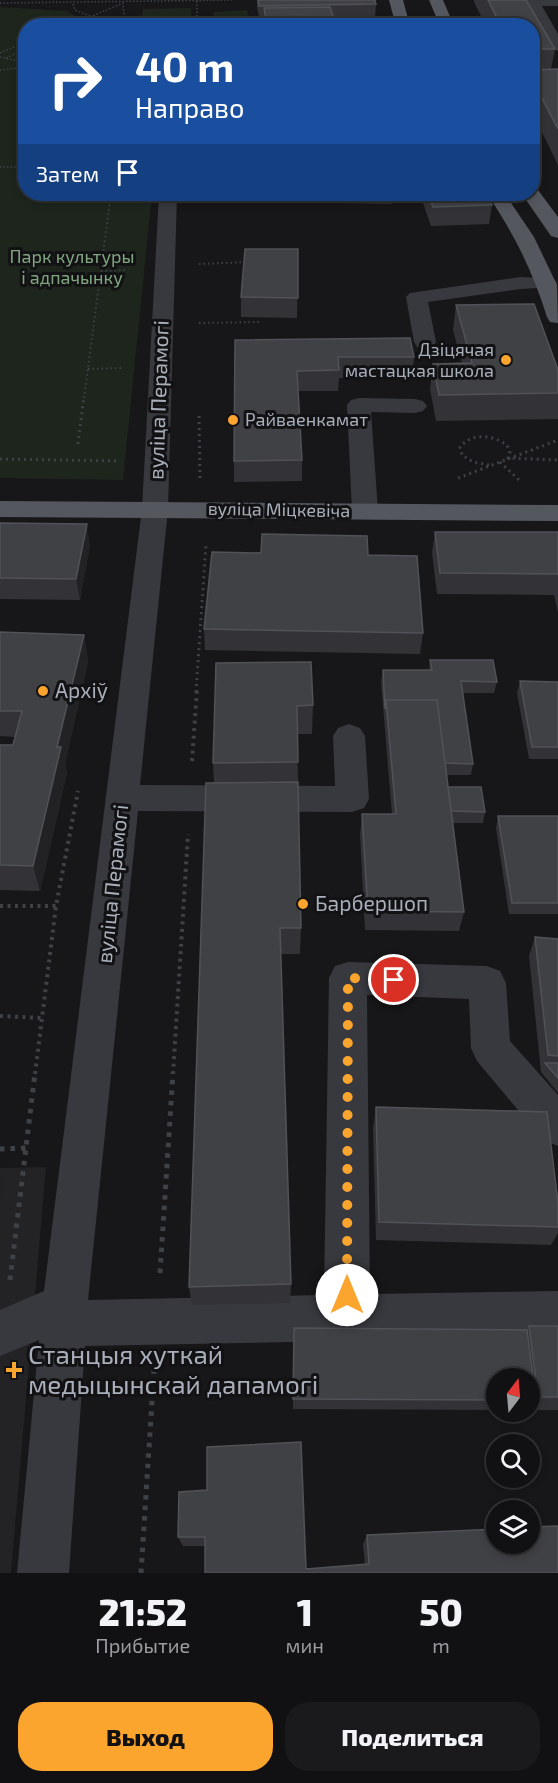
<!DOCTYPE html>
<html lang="ru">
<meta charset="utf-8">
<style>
body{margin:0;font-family:"Exo 2",sans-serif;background:#1a1a1c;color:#f1f3f6;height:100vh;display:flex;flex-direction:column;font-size:22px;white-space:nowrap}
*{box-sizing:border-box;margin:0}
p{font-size:20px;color:#9c9da0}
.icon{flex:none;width:33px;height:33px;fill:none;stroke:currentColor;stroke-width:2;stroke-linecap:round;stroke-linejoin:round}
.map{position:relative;height:1573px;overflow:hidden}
.details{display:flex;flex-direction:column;background:#111113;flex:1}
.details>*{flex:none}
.banner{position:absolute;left:18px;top:18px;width:522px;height:183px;border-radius:24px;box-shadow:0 3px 9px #0003,0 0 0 2px #303133;background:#1a4fa0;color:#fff;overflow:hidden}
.needle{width:39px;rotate:16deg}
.tools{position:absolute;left:486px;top:1368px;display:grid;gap:12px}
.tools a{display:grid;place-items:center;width:54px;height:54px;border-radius:50%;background:#111113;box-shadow:0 3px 9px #0003,0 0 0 2px #303133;font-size:30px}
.pin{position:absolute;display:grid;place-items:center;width:51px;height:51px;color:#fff;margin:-26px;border:3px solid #fff;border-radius:50%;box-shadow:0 2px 6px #0007}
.me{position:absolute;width:66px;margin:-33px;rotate:0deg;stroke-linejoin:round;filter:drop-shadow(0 0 4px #0008)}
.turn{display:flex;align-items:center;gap:21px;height:126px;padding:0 18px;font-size:27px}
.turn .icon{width:78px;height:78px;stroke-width:2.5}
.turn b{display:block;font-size:42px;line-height:51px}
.then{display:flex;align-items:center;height:57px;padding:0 18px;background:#0003;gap:12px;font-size:22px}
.eta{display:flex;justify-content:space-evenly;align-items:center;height:102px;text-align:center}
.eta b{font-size:36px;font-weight:800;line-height:42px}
.action{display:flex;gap:12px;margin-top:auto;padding:12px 18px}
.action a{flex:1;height:69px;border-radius:24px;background:#fba52e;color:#111;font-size:24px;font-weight:800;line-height:69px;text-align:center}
.action a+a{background:#1a1a1c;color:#f1f3f6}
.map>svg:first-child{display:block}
.built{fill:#232326}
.green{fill:#1d251d}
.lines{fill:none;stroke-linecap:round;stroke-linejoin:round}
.path-far4{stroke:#3e4146;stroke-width:1.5;stroke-dasharray:1.5 2;stroke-linecap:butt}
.path-far3{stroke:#3e4146;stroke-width:2;stroke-dasharray:1.5 3;stroke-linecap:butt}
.path-far2{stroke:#3e4146;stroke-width:3;stroke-dasharray:2 4;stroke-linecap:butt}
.path-far1{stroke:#3e4146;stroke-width:4;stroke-dasharray:3 4.5;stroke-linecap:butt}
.path{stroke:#3e4146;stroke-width:5;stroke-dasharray:4.5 6;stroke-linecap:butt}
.minor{fill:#38393e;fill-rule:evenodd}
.major{fill:#54575e;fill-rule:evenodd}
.wall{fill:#333337}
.shaded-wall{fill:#222225}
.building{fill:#404145;stroke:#505257;stroke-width:1.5}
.route{stroke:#fba52e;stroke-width:10;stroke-dasharray:0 18}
.poi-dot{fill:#fba52e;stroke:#121214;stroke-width:2}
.labels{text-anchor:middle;stroke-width:6;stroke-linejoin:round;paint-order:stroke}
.far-park-label{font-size:18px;fill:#80a67f;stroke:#121214}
.far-poi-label{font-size:18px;fill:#a9afba;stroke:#121214;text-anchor:end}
.far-street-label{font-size:18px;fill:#a9afba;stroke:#121214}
.street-label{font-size:21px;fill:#a9afba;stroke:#121214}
.poi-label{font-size:21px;fill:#a9afba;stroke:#121214;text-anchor:start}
.near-poi-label{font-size:26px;fill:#a9afba;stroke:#121214;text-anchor:start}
</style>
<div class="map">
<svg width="558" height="1573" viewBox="0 0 558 1573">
<rect width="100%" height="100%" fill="#171719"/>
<path class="built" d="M 46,1167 L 11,1573 L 0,1573 L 0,1168 Z"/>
<path class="green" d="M 0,7 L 67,11 L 80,19 L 111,24 L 129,24 L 141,21 L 143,9 L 191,8 L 191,25 L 26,26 L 26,194 L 152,194 L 123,480 L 0,478 Z
M 247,10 L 251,22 L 216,24 L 213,12 Z"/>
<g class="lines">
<path class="path-far4" d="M 197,1 L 197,24
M 0,3 L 232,0
M 73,4 L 75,10 L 102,21 L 197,23
M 90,17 L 123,3 L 125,25
M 64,26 L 86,16
M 77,26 L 92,18
M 0,53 L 26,42
M 0,57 L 26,63
M 6,58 L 26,49
M 0,70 L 26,67
M 0,167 L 26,167"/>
<path class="path-far3" d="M 111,195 L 132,195
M 199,264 L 248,262
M 101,271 L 127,270
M 199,323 L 259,322
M 88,369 L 123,368
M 84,398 L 111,194"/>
<path class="path-far2" d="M 199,416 L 200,478
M 78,444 L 84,397
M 0,459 L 120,461
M 500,462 L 519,480
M 489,465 L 473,462 L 462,455 L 460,447 C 473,432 492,435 507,445 L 510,453 L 508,458 L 558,460
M 458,478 L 558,440
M 196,692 L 206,544"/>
<path class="path-far1" d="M 192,761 L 197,690
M 0,906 L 56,906
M 0,1016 L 42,1018
M 35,1074 L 56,906 L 78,791
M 173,1074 L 188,834"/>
<path class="path" d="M 0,1149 L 27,1148
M 160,1273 L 173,1073
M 10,1280 L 35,1073
M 141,1573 L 154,1370"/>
<path class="minor" d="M 527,0 L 558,0 L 558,6 L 542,6 L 558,34 L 558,51 L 551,47 L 526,2 Z
M 159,194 L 177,194 L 168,509 L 140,785 L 335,786 L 333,736 L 338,728 L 349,724 L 360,728 L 365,736 L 369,799 L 364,808 L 352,812 L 138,811 L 88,1300 L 324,1295 L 329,978 L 335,966 L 348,962 L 487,966 L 500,971 L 506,983 L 510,1041 L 558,1095 L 558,1146 L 543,1140 L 477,1061 L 471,1048 L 469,999 L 367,995 L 370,1294 L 558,1291 L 558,1337 L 85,1346 L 69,1573 L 17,1573 L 39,1340 L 0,1356 L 0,1310 L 44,1291 L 142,509 Z
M 521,277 L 554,279 L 557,283 L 554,287 L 521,289 L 428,302 L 436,342 L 433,347 L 425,349 L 417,347 L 414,342 L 406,297 L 410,293 Z
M 359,398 L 415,399 L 423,401 L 427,406 L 423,411 L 415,413 L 371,412 L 378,511 L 374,517 L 365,519 L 356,517 L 352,511 L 347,405 L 351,400 Z"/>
<path class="major" d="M 389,0 L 403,0 L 410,26 L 396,26 Z
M 429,0 L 443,0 L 454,26 L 440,26 Z
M 532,189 L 538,190 L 558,217 L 558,238 L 551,236 L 522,194 L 532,194 Z
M 487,194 L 505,194 L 534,237 L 557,285 L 558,323 L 550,322 L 547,317 C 533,272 514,233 487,194 Z
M 0,501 L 558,505 L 558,521 L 0,517 Z"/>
</g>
<path class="wall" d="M 257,0 L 375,0 L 376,4 L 375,19 L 334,20 L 334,26 L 264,26 L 264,22 L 260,22 L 257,7 Z
M 474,0 L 526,0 L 555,49 L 551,69 L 558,69 L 558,165 L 532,112 L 532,26 L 486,26 L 474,2 Z
M 251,194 L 393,194 L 392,204 L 251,201 Z
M 423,194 L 487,194 L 492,205 L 489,224 L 431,226 L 422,200 Z
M 298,249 L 297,318 L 241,317 L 241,297 Z
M 456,305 L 558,393 L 558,419 L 436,421 L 430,389 L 433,364 L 462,363 L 453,330 Z
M 235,340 L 414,357 L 412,377 L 339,378 L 338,391 L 298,391 L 302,460 L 302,481 L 234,482 L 234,461 Z
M 0,523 L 90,545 L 80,600 L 0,599 Z
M 435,532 L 558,532 L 558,612 L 554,595 L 437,594 L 432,553 Z
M 368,555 L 423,633 L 420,654 L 205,650 L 204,629 Z
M 0,632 L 84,635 L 88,662 L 65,764 L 67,773 L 40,891 L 0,890 L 0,745 L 13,745 L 15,737 L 0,736 Z
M 430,660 L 497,682 L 494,693 L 463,693 L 473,764 L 471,775 L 447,775 L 448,787 L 485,812 L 483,823 L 453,823 L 464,912 L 459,931 L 365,930 L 360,834 L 362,814 L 392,814 L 381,682 L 383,670 L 429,670 Z
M 216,663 L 313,705 L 312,734 L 297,734 L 301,928 L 300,954 L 281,954 L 291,1284 L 290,1303 L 192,1305 L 189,1287 L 214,783 L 213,763 Z
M 520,681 L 558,682 L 558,759 L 529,759 L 517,693 Z
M 498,816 L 558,816 L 558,914 L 509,914 L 496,828 Z
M 535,937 L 558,939 L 558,1093 L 541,1072 L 529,956 Z
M 376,1107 L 558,1203 L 558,1233 L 551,1245 L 376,1240 L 373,1128 Z
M 529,1326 L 558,1326 L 558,1410 L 530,1410 L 530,1378 L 496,1378 L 496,1410 L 293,1409 L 293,1340 L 527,1330 Z
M 179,1492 L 306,1569 L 365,1565 L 363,1544 L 367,1535 L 558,1573 L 205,1573 L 205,1546 L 183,1546 L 178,1537 Z"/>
<path class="shaded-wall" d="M 87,524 L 90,545 L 80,600 L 76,579 Z
M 84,635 L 88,662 L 65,764 L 67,773 L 40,891 L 33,866 L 57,747 Z
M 0,1174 L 4,1183 L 0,1211 Z"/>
<path class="building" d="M 258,0 L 375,0 L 376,4 L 259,6 Z
M 488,0 L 526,0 L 555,49 L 532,49 L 532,26 L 501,26 Z
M 330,7 L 334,19 L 315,20 L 316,26 L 267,26 L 264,8 Z
M 558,69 L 558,129 L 532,79 L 532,70 Z
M 428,194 L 487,194 L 492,205 L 433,207 Z
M 245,249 L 298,249 L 298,298 L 241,297 Z
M 534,304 L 558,370 L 558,393 L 439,395 L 433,364 L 472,363 L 456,305 Z
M 410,338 L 414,357 L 338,357 L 339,370 L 297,371 L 302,460 L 234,461 L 235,340 Z
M 0,523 L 87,524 L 76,579 L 0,578 Z
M 435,532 L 558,532 L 558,574 L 440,573 Z
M 262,534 L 367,536 L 368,555 L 417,556 L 423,633 L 204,629 L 212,552 L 261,553 Z
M 0,632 L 84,635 L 57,747 L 61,747 L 33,866 L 0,865 L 0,745 L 13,745 L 22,711 L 0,711 Z
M 430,660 L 493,660 L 497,682 L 461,681 L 473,764 L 445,763 L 437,700 L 386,700 L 385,709 L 383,670 L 432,670 Z
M 311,662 L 313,705 L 297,706 L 298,762 L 213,763 L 216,663 Z
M 520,681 L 558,682 L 558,747 L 532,747 Z
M 386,700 L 437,700 L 464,912 L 368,911 L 362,814 L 396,814 Z
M 298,782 L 301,928 L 280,928 L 291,1284 L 189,1287 L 206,783 Z
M 448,787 L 481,787 L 485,812 L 451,811 Z
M 498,816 L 558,816 L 558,903 L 512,903 Z
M 535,937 L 558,939 L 558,1056 L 548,1055 Z
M 545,1063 L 558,1063 L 558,1078 Z
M 376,1107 L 547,1112 L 558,1203 L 558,1227 L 379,1222 Z
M 529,1326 L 558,1326 L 558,1397 L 538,1397 Z
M 294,1328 L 527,1330 L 536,1400 L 530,1400 L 530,1378 L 496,1378 L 496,1400 L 293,1399 Z
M 301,1442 L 306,1569 L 369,1564 L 367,1535 L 496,1529 L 496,1544 L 530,1544 L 530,1527 L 558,1526 L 558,1573 L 205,1573 L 205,1537 L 178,1537 L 179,1492 L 207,1490 L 207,1447 Z"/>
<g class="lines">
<path class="route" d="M 347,1295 L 348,978 L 394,980"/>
</g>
<g class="poi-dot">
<circle cx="506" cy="360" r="6"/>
<circle cx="233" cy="420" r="6"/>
<circle cx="43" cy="691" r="6"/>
<circle cx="303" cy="904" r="6"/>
<path d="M11 1361h6v6h6v6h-6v6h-6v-6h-6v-6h6z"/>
</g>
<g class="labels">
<g class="far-park-label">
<text x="72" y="263">Парк культуры<tspan x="72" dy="21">і адпачынку</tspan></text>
</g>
<g class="far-poi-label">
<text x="494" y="356">Дзіцячая<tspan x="494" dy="21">мастацкая школа</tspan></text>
<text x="245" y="426" text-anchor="start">Райваенкамат</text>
</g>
<g class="far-street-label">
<text transform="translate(279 510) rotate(1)" y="6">вуліца Міцкевіча</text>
</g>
<g class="street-label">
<text transform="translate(159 400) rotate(-88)" y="7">вуліца Перамогі</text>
<text transform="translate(113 884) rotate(-84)" y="7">вуліца Перамогі</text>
</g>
<g class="poi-label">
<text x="55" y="698">Архіў</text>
<text x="315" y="911">Барбершоп</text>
</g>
<g class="near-poi-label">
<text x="28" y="1364">Станцыя хуткай<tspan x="28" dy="30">медыцынскай дапамогі</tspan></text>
</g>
</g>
</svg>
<div class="tools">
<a><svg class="needle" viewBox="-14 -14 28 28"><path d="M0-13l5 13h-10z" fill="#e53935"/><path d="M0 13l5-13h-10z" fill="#9c9da0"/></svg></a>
<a><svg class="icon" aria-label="search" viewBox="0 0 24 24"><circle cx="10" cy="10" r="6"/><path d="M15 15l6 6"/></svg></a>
<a><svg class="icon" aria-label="layers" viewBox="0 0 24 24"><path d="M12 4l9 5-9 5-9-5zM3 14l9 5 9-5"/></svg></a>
</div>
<div class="pin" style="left:394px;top:980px;background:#d93025"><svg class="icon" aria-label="arrive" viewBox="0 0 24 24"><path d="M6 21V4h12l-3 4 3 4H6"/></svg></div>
<svg class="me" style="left:347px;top:1295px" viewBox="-20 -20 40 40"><circle r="19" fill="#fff"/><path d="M0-13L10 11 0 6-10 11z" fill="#fba52e"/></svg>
<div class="banner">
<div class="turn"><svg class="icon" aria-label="right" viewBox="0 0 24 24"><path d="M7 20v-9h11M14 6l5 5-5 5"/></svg><div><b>40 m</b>Направо</div></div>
<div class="then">Затем<svg class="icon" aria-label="arrive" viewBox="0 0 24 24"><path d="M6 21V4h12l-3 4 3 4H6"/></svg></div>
</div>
</div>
<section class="details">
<div class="eta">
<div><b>21:52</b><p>Прибытие</p></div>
<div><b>1</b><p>мин</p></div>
<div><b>50</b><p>m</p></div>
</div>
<div class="action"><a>Выход</a><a>Поделиться</a></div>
</section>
